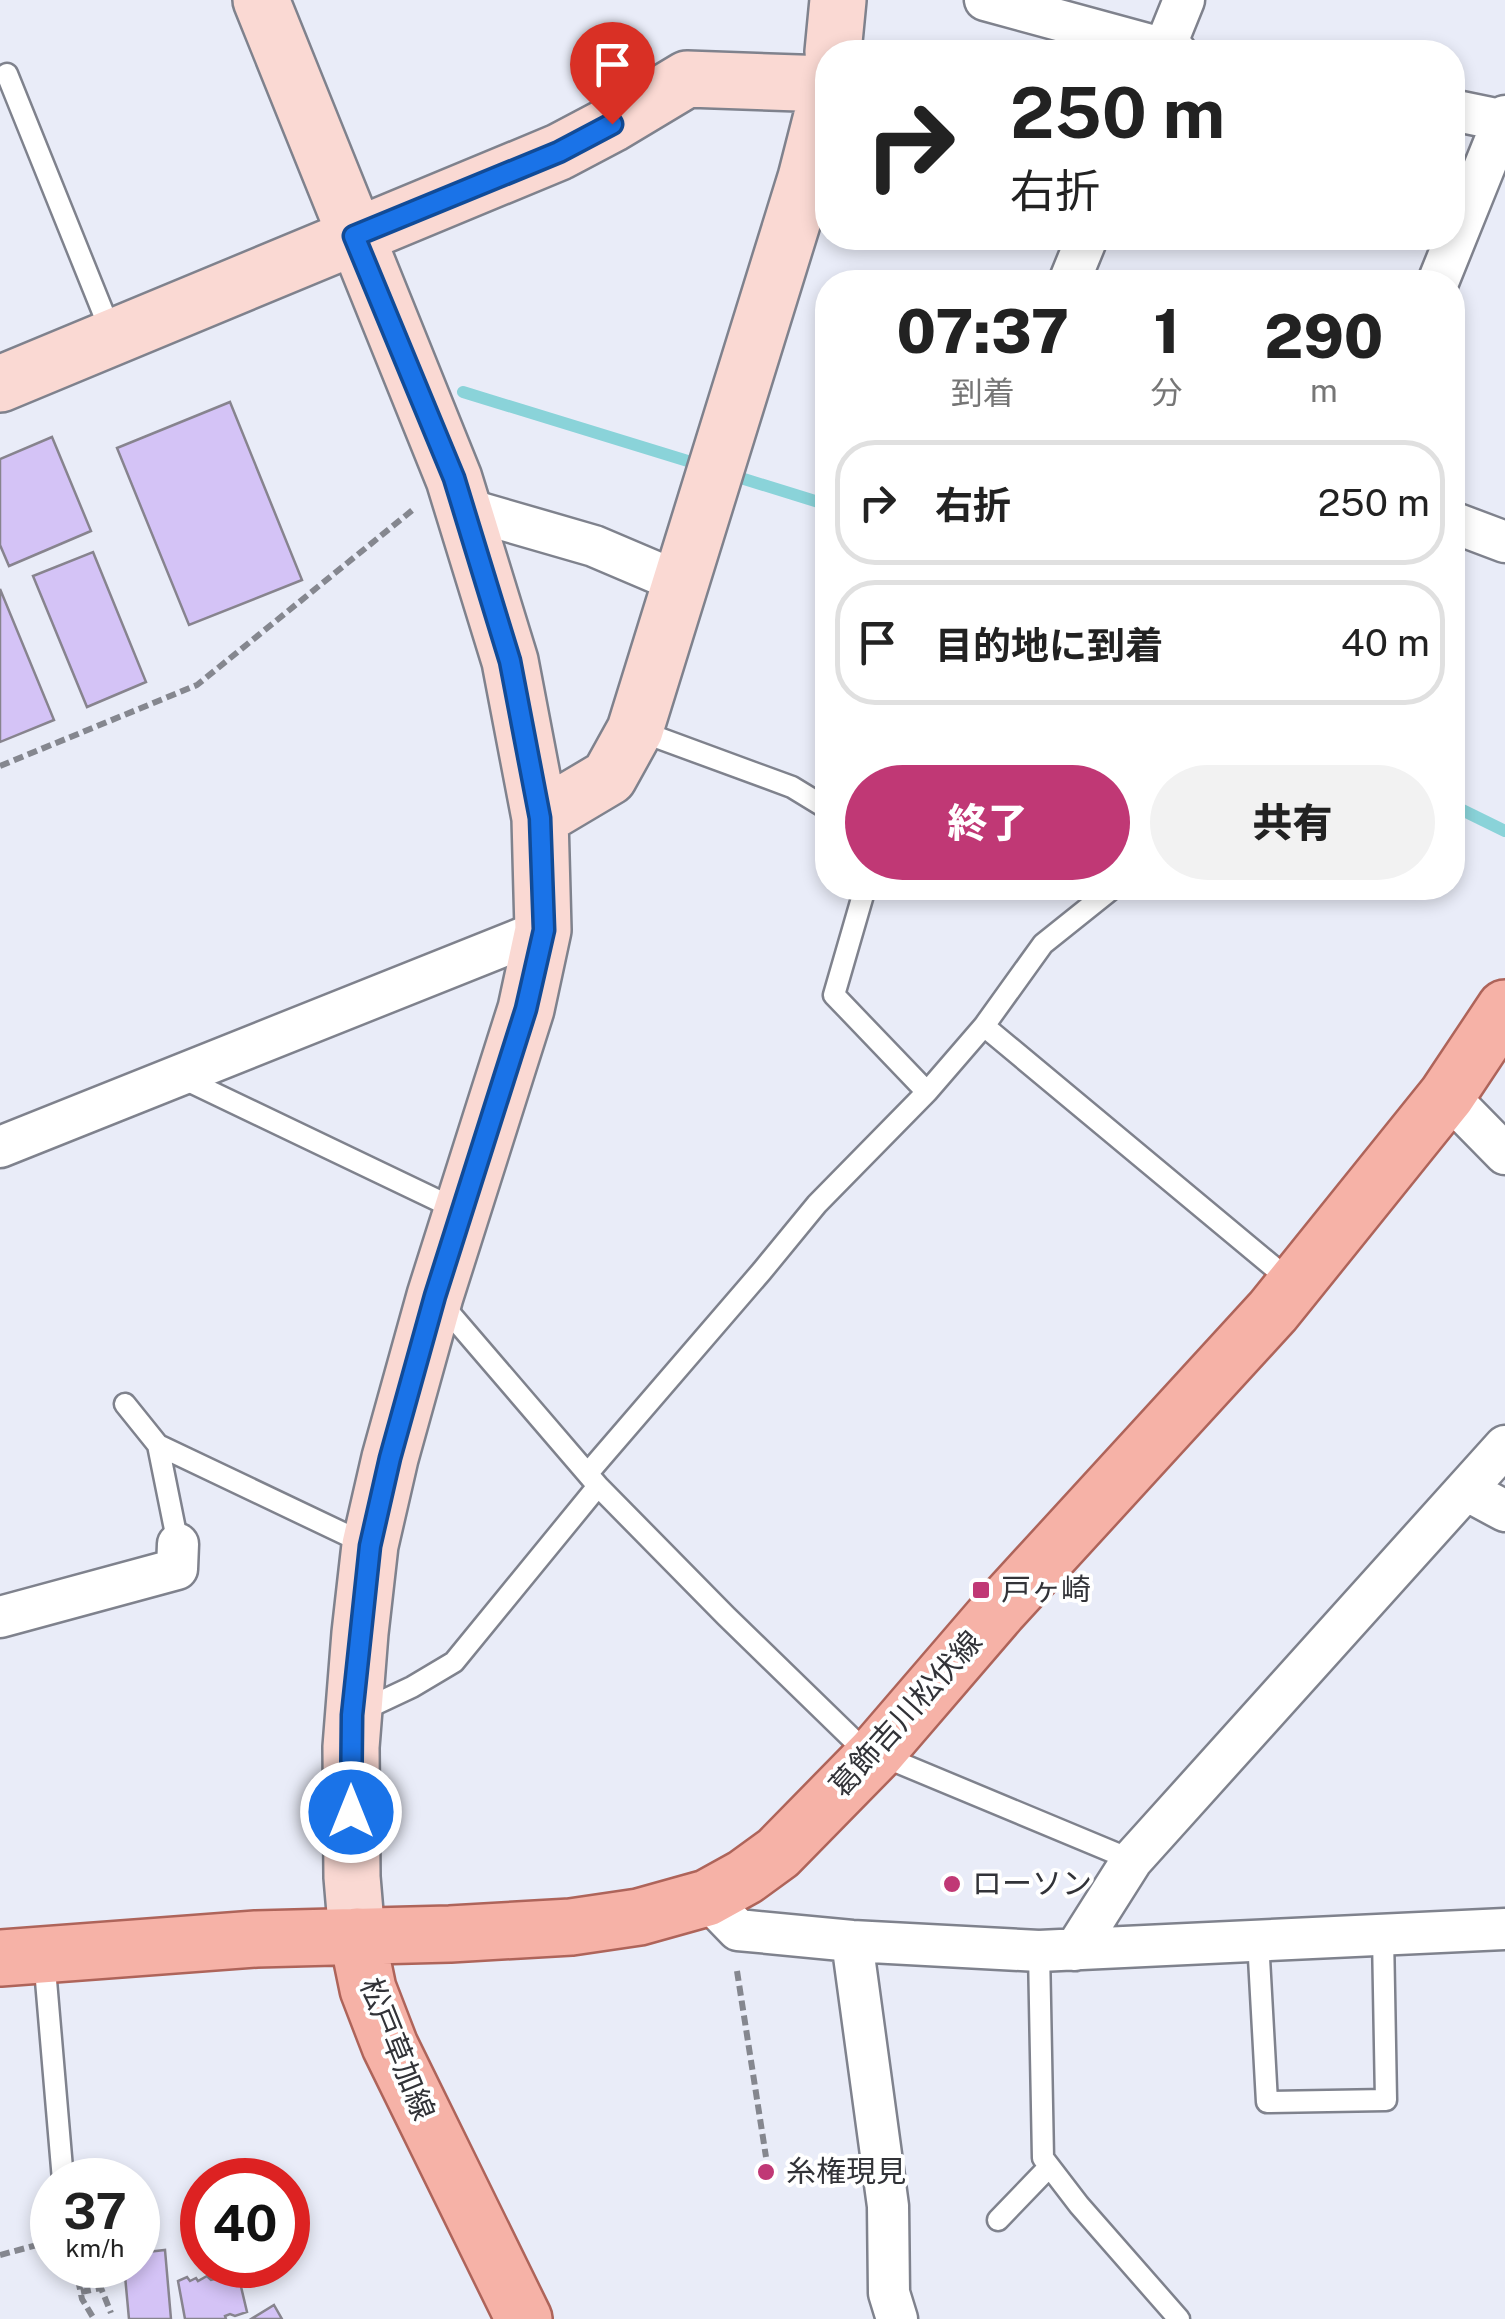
<!DOCTYPE html>
<html lang="ja">
<meta charset="utf-8">
<style>
body{margin:0;font-family:"Public Sans","Noto Sans JP",sans-serif;background:#f2f2f2;color:#222;height:100vh;display:flex;flex-direction:column;font-size:38px;white-space:nowrap}
*{box-sizing:border-box;margin:0}
p{font-size:32px;color:#767676}
.icon{flex:none;width:55px;height:55px;fill:none;stroke:currentColor;stroke-width:2;stroke-linecap:round;stroke-linejoin:round}
.map{position:relative;flex:1;overflow:hidden}
.details{position:absolute;left:815px;top:270px;width:650px;height:630px;display:flex;flex-direction:column;background:#fff;border-radius:40px;box-shadow:0 5px 15px #0003}
.details>*{flex:none}
.top-card{position:absolute;left:815px;top:40px;width:650px;height:210px;border-radius:40px;box-shadow:0 5px 15px #0003;background:#fff;color:#222;overflow:hidden}
.speed{position:absolute;left:30px;top:2158px;display:flex;gap:20px;font-size:50px;font-weight:700;text-align:center}
.speed>*{display:grid;place-content:center;width:130px;height:130px;border-radius:50%;background:#fff;box-shadow:0 5px 15px #0003;line-height:1}
.speed small{font-size:25px;font-weight:400}
.speed .limit{border:15px solid #d22;background:#fff;color:#111}
.pin{position:absolute;display:grid;place-items:center;width:85px;height:85px;color:#fff;margin:-102px -42px;border-radius:50% 50% 50% 0;rotate:-45deg;box-shadow:0 0 10px #0007}
.pin .icon{rotate:45deg}
.me{position:absolute;width:110px;margin:-55px;rotate:0deg;stroke-linejoin:round;filter:drop-shadow(0 0 8px #0008)}
.turn{display:flex;align-items:center;gap:35px;height:210px;padding:0 30px;font-size:45px}
.turn .icon{width:130px;height:130px;stroke-width:2.5}
.turn b{display:block;font-size:70px;line-height:85px}
.eta{display:flex;justify-content:space-evenly;align-items:center;height:170px;text-align:center}
.eta b{font-size:60px;font-weight:800;line-height:70px}
.button{display:flex;gap:20px;margin-top:auto;padding:20px 30px}
.button a{flex:1;height:115px;border-radius:60px;background:#c03875;color:#fff;font-size:40px;font-weight:800;line-height:115px;text-align:center}
.button a+a{background:#f2f2f2;color:#222}
ul{padding:0;list-style:none}
li{display:flex;align-items:center;gap:30px;height:125px;margin:0 20px 15px;padding:0 10px;border:5px solid #e0e0e0;border-radius:40px}
li div{flex:1}
li b{display:block;font-size:38px}
li em{font-style:normal}
.map>svg:first-child{display:block}
.lines{fill:none;stroke-linecap:round;stroke-linejoin:round}
.stream{stroke:#8ad3d9;stroke-width:12}
.building{fill:#d4c3f6;stroke:#87848e;stroke-width:2.5}
.lane-casing{stroke:#7f828d;stroke-width:25}
.street-casing{stroke:#7f828d;stroke-width:45}
.secondary-casing{stroke:#7f828d;stroke-width:60}
.primary-casing{stroke:#ae645a;stroke-width:60}
.path{stroke:#85878f;stroke-width:6;stroke-dasharray:10 5;stroke-linecap:butt}
.lane{stroke:#fff;stroke-width:20}
.street{stroke:#fff;stroke-width:40}
.secondary{stroke:#fad9d3;stroke-width:55}
.primary{stroke:#f6b2a7;stroke-width:55}
.route-casing{stroke:#114b97;stroke-width:25}
.route{stroke:#1a73e8;stroke-width:18}
.poi-dot{fill:#c03875;stroke:#fff;stroke-width:4}
.labels{text-anchor:middle;stroke-width:8;stroke-linejoin:round;paint-order:stroke}
.poi-label{font-size:30px;fill:#323338;stroke:#fff;text-anchor:start}
.street-label{font-size:30px;fill:#323338;stroke:#fff}
</style>
<div class="map">
<svg width="1505" height="2319" viewBox="0 0 1505 2319">
<rect width="100%" height="100%" fill="#e9ecf8"/>
<g class="lines">
<path class="stream" d="M 463,392 L 704,466
M 728,474 L 828,505
M 1452,805 L 1505,831"/>
</g>
<path class="building" d="M 230,402 L 302,580 L 189,625 L 117,448 Z
M 52,437 L 91,531 L 9,566 L 0,545 L 0,459 Z
M 93,552 L 146,682 L 87,707 L 33,576 Z
M 0,589 L 54,720 L 0,742 Z
M 145,2187 L 154,2245 L 138,2248 L 138,2188 Z
M 165,2250 L 171,2319 L 129,2319 L 124,2265 L 138,2265 L 138,2253 Z
M 238,2274 L 247,2312 L 235,2316 L 230,2314 L 225,2316 L 226,2319 L 185,2319 L 178,2281 L 187,2277 L 190,2281 L 196,2278 L 198,2281 L 207,2276 L 211,2280 Z
M 274,2305 L 282,2319 L 251,2319 Z"/>
<g class="lines">
<defs>
<path id="lane" d="M 7,74 L 113,337
M 637,730 L 792,787 L 828,809
M 865,888 L 834,995 L 927,1092
M 984,1026 L 1294,1284
M 180,1077 L 460,1211
M 440,1302 L 598,1486 L 726,1616 L 870,1756
M 125,1404 L 158,1445 L 368,1545
M 158,1445 L 178,1544
M 588,1473 L 762,1271 L 817,1204 L 927,1092 L 984,1026 L 1043,944 L 1113,888
M 361,1711 L 412,1687 L 454,1662 L 598,1486
M 880,1755 L 1132,1860
M 1258,1940 L 1267,2102 L 1386,2100 L 1383,1935
M 1039,1951 L 1043,2158 L 1079,2205 L 1179,2319
M 44,1957 L 63,2180
M 998,2220 L 1049,2167"/>
<path id="street" d="M 985,0 L 1176,52
M 1163,52 L 1184,0
M 1452,110 L 1505,121
M 1069,282 L 1087,238
M 1438,282 L 1505,116
M 463,508 L 594,546 L 681,583
M 1452,522 L 1505,542
M 1447,1095 L 1505,1154
M 0,1147 L 543,930
M 1466,1490 L 1505,1511
M 0,1617 L 177,1569 L 178,1544
M 707,1898 L 738,1930 L 852,1941 L 1039,1951 L 1505,1929
M 852,1941 L 888,2206 L 889,2293 L 897,2319
M 1075,1950 L 1132,1860 L 1505,1446"/>
<path id="secondary" d="M 261,0 L 454,479 L 510,661 L 540,818 L 543,930 L 526,1009 L 435,1296 L 390,1458 L 370,1545 L 360,1633 L 351,1747 L 352,1877 L 357,1936
M 833,52 L 838,0
M 0,384 L 559,152 L 612,124 L 687,79 L 828,84
M 540,818 L 609,777 L 635,730 L 806,178 L 828,92"/>
<path id="primary" d="M 357,1936 L 368,1989 L 390,2046 L 524,2319
M 0,1958 L 256,1939 L 450,1934 L 571,1927 L 639,1917 L 707,1898 L 745,1877 L 778,1853 L 876,1753 L 999,1610 L 1273,1311 L 1447,1095 L 1505,1008"/>
</defs>
<use href="#lane" class="lane-casing"/>
<use href="#street" class="street-casing"/>
<use href="#secondary" class="secondary-casing"/>
<use href="#primary" class="primary-casing"/>
<path class="path" d="M 0,766 L 197,685 L 415,508
M 737,1971 L 766,2157
M 0,2255 L 52,2241
M 75,2265 L 82,2299 L 94,2319
M 81,2292 L 101,2288 L 111,2313"/>
<use href="#lane" class="lane"/>
<use href="#street" class="street"/>
<use href="#secondary" class="secondary"/>
<use href="#primary" class="primary"/>
</g>
<g class="lines">
<defs>
<path id="route" d="M 351,1812 L 352,1715 L 370,1546 L 390,1458 L 435,1296 L 526,1009 L 544,930 L 540,818 L 510,661 L 454,478 L 354,236 L 559,152 L 612,124"/>
</defs>
<use href="#route" class="route-casing"/>
<use href="#route" class="route"/>
</g>
<g class="poi-dot">
<rect x="971" y="1580" width="20" height="20" rx="5"/>
<circle cx="952" cy="1884" r="10"/>
<circle cx="766" cy="2172" r="10"/>
</g>
<g class="labels">
<g class="poi-label">
<text x="1001" y="1600">戸ヶ崎</text>
<text x="972" y="1894">ローソン</text>
<text x="786" y="2182">糸権現見</text>
</g>
<g class="street-label">
<text transform="translate(906 1714) rotate(-48)" y="10">葛飾吉川松伏線</text>
<text transform="translate(397 2049) rotate(68)" y="10">松戸草加線</text>
</g>
</g>
</svg>
<div class="speed"><div>37<small>km/h</small></div><div class="limit">40</div></div>
<div class="pin" style="left:612px;top:124px;background:#d93025"><svg class="icon" aria-label="arrive" viewBox="0 0 24 24"><path d="M6 21V4h12l-3 4 3 4H6"/></svg></div>
<svg class="me" style="left:351px;top:1812px" viewBox="-20 -20 40 40"><circle r="17" fill="#1a73e8" stroke="#fff" stroke-width="3"/><path d="M0-11L8 9 0 5-8 9z" fill="#fff"/></svg>
<div class="top-card">
<div class="turn"><svg class="icon" aria-label="right" viewBox="0 0 24 24"><path d="M7 20v-9h11M14 6l5 5-5 5"/></svg><div><b>250 m</b>右折</div></div>
</div>
<section class="details">
<div class="eta">
<div><b>07:37</b><p>到着</p></div>
<div><b>1</b><p>分</p></div>
<div><b>290</b><p>m</p></div>
</div>
<ul>
<li><svg class="icon" aria-label="right" viewBox="0 0 24 24"><path d="M7 20v-9h11M14 6l5 5-5 5"/></svg><div><b>右折</b></div><em>250 m</em></li>
<li><svg class="icon" aria-label="arrive" viewBox="0 0 24 24"><path d="M6 21V4h12l-3 4 3 4H6"/></svg><div><b>目的地に到着</b></div><em>40 m</em></li>
</ul>
<div class="button"><a>終了</a><a>共有</a></div>
</section>
</div>
